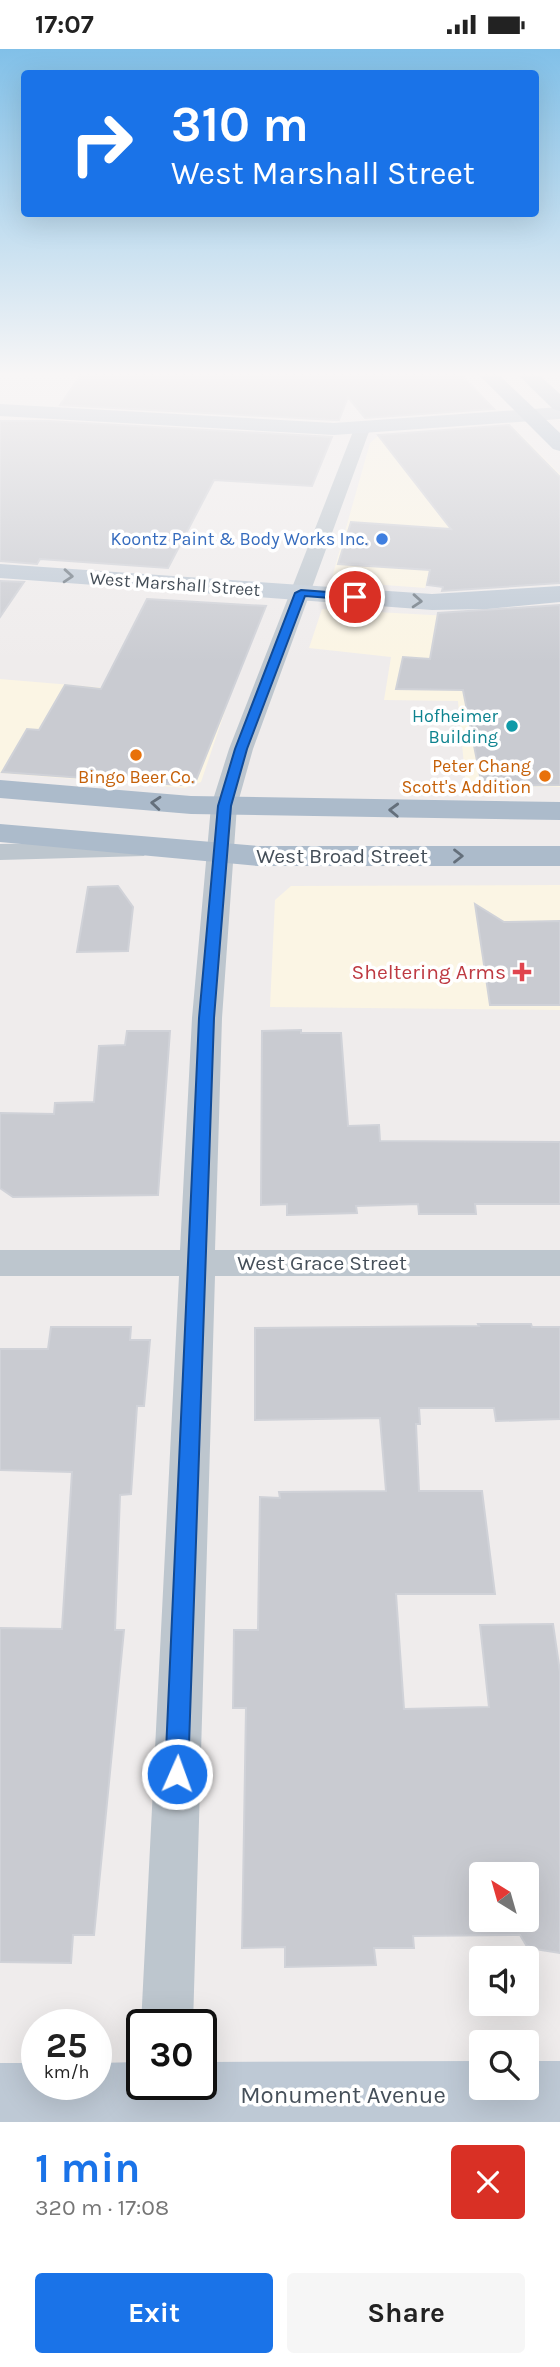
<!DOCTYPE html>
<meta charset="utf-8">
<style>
body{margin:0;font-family:Karla,sans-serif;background:#f6f6f6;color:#222;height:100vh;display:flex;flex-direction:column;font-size:26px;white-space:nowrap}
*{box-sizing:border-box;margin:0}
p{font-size:23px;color:#767676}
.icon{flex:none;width:38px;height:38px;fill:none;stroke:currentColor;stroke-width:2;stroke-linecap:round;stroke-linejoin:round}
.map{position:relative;height:2073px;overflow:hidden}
.details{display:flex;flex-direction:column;background:#fff;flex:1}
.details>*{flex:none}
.hud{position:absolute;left:21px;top:21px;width:518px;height:147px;border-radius:7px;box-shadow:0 7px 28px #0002;background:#1a73e8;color:#fff;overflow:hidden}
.needle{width:46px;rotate:323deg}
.controls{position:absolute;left:469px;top:1813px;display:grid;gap:14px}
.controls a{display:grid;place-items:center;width:70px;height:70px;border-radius:7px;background:#fff;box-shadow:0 7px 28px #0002;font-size:35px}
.speed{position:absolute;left:21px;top:1960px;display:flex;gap:14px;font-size:35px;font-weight:700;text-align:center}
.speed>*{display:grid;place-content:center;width:91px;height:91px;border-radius:50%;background:#fff;box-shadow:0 7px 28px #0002;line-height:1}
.speed small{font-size:18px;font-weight:400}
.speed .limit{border:4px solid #111;border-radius:10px;background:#fff;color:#111}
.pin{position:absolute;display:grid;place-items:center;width:60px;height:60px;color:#fff;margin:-30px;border:4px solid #fff;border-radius:50%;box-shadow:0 2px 7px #0007}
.me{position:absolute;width:77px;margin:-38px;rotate:2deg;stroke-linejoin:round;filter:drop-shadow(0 0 5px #0008)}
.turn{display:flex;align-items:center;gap:24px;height:147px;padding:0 35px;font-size:32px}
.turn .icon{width:91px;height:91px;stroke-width:2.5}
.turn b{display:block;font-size:49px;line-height:60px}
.round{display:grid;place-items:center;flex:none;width:74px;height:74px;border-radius:7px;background:#f6f6f6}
.overview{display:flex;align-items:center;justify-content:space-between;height:119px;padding:0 35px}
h1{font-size:42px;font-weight:700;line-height:52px;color:#1a73e8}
.action{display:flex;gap:14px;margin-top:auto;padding:14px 35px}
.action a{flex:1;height:80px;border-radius:7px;background:#1a73e8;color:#fff;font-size:28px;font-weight:700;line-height:80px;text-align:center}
.action a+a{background:#f6f6f6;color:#222}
.status{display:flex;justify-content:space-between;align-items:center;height:49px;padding:0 35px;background:#fff;direction:ltr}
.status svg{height:19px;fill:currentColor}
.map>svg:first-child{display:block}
.commercial{fill:#fbf5e4}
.building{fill:#c9cbd1;stroke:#d0d2d8;stroke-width:2;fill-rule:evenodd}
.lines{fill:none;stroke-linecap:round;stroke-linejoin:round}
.street{fill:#bdc6ce;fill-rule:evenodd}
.secondary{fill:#bec9d5;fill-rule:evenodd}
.primary{fill:#acbbcb;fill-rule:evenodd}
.oneway{stroke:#6f7a84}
.oneway2{stroke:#646f7b}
.route{fill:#1a73e8;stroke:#114b97;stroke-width:2}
.shop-dot{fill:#3f7fe0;stroke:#fff;stroke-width:2.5}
.culture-dot{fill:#0f9aa8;stroke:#fff;stroke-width:2.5}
.food-dot{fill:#e8710a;stroke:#fff;stroke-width:2.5}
.health-dot{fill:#e0444e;stroke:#fff;stroke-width:2.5}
.labels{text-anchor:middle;stroke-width:7;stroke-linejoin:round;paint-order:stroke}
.far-shop-label{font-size:18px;fill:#366cbe;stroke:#fff;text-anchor:end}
.far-street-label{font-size:18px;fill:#454f59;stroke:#fff}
.far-culture-label{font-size:18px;fill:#0d838f;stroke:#fff;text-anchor:end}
.far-food-label{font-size:18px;fill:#c56008;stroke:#fff;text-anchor:end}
.street-label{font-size:21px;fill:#454f59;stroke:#fff}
.health-label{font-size:21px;fill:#be3a42;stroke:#fff;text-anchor:end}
.near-street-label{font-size:24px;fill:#454f59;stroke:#fff}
</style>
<div class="status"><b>17:07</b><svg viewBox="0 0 49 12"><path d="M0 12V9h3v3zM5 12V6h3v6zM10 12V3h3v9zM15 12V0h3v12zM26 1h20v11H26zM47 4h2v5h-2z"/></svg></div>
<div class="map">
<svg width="560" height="2073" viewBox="0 0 560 2073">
<rect width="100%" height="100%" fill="#efecec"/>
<path class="commercial" d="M 508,377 L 514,379 L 560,425 L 560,531 L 432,510 L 425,539 L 331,532 L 370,394 L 378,387 Z
M 560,557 L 560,738 L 466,738 L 458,652 L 384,651 L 391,608 L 309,599 L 322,560 L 486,569 Z
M 0,630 L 226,649 L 229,650 L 201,733 L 185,739 L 0,724 Z
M 560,836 L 560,961 L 270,958 L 275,851 L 291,837 Z"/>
<path class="building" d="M 83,323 L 458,323 L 494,360 L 365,369 L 348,348 L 339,371 L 334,371 L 60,356 Z
M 0,372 L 48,372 L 332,388 L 312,437 L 214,431 L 168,519 L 40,510 L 37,515 L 0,512 Z
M 509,376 L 560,428 L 560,534 L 442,542 L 443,538 L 427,536 L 430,521 L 338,515 L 351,473 L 451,480 L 378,386 Z
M 0,532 L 24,533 L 0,568 Z
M 147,550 L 266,557 L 195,734 L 180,736 L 2,723 L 27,680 L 39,681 L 65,636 L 101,640 Z
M 560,556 L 560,736 L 482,737 L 463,641 L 396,640 L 403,608 L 430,610 L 438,564 Z
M 118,837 L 133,858 L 128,902 L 77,903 L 88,838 Z
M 475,855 L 504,873 L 560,872 L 560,956 L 490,956 Z
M 301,981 L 301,984 L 341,984 L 348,1077 L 379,1076 L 380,1092 L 560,1093 L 560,1155 L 475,1155 L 476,1165 L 419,1165 L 418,1155 L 356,1157 L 357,1164 L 287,1166 L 287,1155 L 261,1156 L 262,982 Z
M 127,982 L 170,982 L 158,1146 L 13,1148 L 0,1139 L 0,1064 L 54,1065 L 55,1054 L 94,1053 L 99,997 L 125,996 Z
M 478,1275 L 531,1275 L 532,1278 L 560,1278 L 560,1370 L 496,1372 L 494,1359 L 419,1359 L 420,1375 L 416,1375 L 419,1442 L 482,1442 L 495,1545 L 396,1545 L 404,1660 L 489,1658 L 480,1576 L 553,1575 L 560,1623 L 560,1904 L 535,1900 L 526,1896 L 520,1886 L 413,1887 L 414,1899 L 374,1899 L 376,1916 L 285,1918 L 285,1898 L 242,1899 L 246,1659 L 233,1659 L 234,1581 L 258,1581 L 260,1448 L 280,1449 L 279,1443 L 386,1442 L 380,1369 L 255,1371 L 255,1279 L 479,1277 ZM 481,1825 L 527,1825 L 527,1871 L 481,1871 Z
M 51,1278 L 131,1278 L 130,1291 L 150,1291 L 144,1357 L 137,1357 L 131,1445 L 120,1446 L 115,1581 L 124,1581 L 94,1886 L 73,1886 L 71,1914 L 0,1913 L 0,1579 L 62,1580 L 72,1423 L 0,1421 L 0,1300 L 48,1300 Z"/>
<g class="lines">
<path class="street" d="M 362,375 L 370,380 L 253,700 L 237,757 L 222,969 L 215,1201 L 560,1201 L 560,1227 L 215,1227 L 193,1976 L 142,1976 L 142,1978 L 141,1976 L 179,1227 L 0,1227 L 0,1201 L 180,1201 L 192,969 L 211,757 L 229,700 L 354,380 Z
M 135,793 L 144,795 L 148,801 L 144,807 L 0,811 L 0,795 Z"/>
<path class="secondary" d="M 0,355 L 334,374 L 560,358 L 560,370 L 334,386 L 0,367 Z
M 0,515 L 432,545 L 560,537 L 560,553 L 487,560 L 432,561 L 0,529 Z
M 481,2012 L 481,2039 L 527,2039 L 527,2012 L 560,2012 L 560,2073 L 0,2073 L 0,2014 L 37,2014 L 37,2035 L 96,2035 L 96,2014 L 142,2013 L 142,2035 L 201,2035 L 201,2013 Z"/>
<path class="primary" d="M 476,323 L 496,323 L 560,384 L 560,402 L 553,400 Z
M 515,323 L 536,323 L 560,345 L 560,362 L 553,360 Z
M 0,731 L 191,747 L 560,753 L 560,771 L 191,765 L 0,749 Z
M 0,775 L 258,797 L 560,797 L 560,817 L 258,817 L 0,793 Z"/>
</g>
<defs><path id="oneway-chevron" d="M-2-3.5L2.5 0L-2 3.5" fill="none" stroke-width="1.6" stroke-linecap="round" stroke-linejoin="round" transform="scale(1.75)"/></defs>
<g class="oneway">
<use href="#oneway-chevron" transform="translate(68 527) rotate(4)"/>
<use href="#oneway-chevron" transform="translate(417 552) rotate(4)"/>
</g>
<g class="oneway2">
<use href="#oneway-chevron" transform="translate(156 754) rotate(-175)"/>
<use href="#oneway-chevron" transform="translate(394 761) rotate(-178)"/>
<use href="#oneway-chevron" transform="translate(458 807)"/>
</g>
<linearGradient id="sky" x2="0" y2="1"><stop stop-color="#81c0e8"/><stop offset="0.53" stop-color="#f8f6f6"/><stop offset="1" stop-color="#f8f6f6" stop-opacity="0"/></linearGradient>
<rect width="560" height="614" fill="url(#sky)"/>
<path class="route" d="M 301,541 L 355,545 L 360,548 L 355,551 L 305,547 L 247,700 L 231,757 L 214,969 L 188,1725 L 185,1733 L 177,1736 L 168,1733 L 165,1725 L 199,969 L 218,757 L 235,700 L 295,544 Z"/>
<circle class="shop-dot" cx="382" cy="490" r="7"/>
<circle class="culture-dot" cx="512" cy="677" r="7"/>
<g class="food-dot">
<circle cx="136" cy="706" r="7"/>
<circle cx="545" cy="727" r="7"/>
</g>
<path class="health-dot" d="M518.5 912.5h7v7h7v7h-7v7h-7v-7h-7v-7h7z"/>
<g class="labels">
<g class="far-shop-label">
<text x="368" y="496">Koontz Paint &amp; Body Works Inc.</text>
</g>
<g class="far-street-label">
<text transform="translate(175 535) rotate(4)" y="6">West Marshall Street</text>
</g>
<g class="far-culture-label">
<text x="498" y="673">Hofheimer<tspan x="498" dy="21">Building</tspan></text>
</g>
<g class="far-food-label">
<text x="531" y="723">Peter Chang<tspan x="531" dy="21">Scott's Addition</tspan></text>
<text x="136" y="734" text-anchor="middle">Bingo Beer Co.</text>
</g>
<g class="street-label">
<text x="342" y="814">West Broad Street</text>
<text x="322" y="1221">West Grace Street</text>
</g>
<g class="health-label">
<text x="506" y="930">Sheltering Arms</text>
</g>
<g class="near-street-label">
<text x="343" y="2054">Monument Avenue</text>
</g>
</g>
</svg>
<div class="controls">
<a><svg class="needle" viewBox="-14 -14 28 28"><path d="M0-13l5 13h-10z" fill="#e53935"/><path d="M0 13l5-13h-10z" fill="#767676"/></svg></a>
<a><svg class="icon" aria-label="sound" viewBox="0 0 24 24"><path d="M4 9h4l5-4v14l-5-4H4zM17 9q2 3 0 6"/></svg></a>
<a><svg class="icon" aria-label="search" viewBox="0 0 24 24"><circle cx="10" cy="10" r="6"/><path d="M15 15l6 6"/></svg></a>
</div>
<div class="speed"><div>25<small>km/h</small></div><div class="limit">30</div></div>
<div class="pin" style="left:355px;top:548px;background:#d93025"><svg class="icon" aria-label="arrive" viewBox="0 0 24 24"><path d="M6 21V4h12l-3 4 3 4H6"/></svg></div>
<svg class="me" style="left:177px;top:1725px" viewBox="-20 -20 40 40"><circle r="17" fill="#1a73e8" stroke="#fff" stroke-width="3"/><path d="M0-11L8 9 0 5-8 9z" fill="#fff"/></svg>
<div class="hud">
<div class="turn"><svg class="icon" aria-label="right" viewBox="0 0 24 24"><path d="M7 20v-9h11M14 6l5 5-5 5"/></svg><div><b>310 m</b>West Marshall Street</div></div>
</div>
</div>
<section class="details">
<div class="overview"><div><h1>1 min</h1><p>320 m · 17:08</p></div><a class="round" style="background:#d93025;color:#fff"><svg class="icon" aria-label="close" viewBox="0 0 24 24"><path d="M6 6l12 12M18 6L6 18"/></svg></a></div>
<div class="action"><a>Exit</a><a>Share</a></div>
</section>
